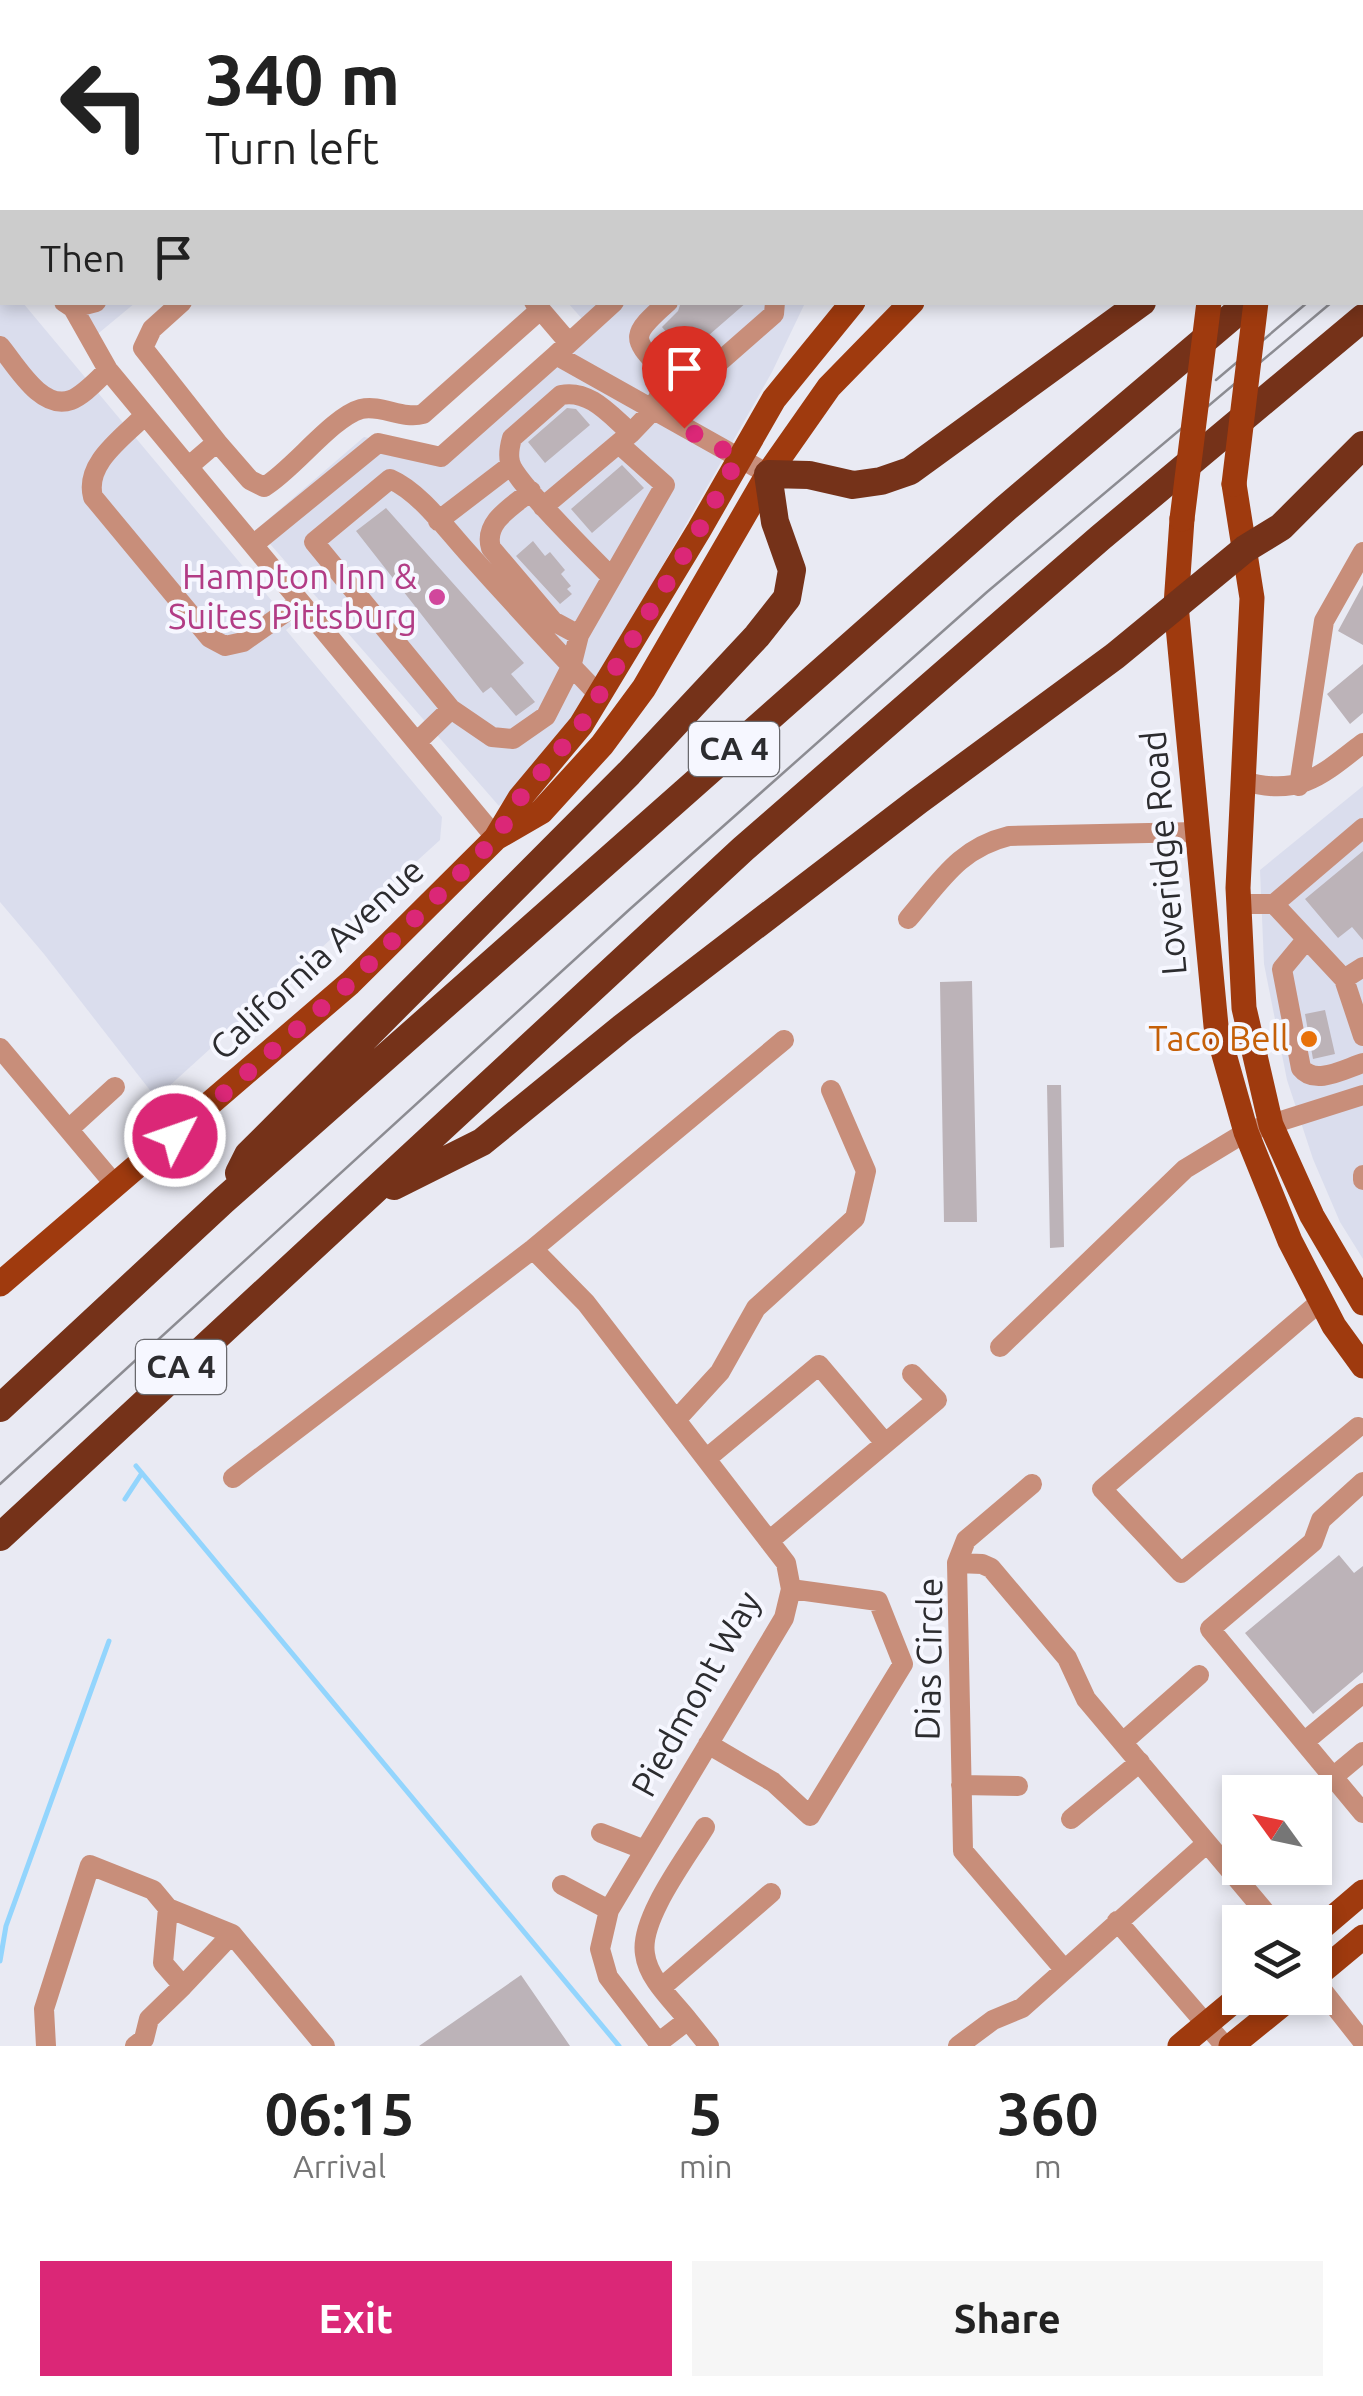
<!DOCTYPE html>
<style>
body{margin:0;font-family:Ubuntu,sans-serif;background:#f6f6f6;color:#222;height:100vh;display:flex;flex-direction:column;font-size:38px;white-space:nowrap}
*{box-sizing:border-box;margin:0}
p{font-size:32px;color:#767676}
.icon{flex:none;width:55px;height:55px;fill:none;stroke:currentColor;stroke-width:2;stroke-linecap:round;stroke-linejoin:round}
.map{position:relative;height:2046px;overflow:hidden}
.sheet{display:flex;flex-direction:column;background:#fff;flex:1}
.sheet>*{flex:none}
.banner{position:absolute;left:0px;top:0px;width:1365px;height:305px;box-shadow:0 5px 15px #0003;background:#fff;color:#222;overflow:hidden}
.needle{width:65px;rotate:303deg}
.fabs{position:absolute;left:1222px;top:1775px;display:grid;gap:20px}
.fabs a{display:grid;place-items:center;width:110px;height:110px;border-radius:0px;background:#fff;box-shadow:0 5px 15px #0003;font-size:50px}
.pin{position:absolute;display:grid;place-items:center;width:85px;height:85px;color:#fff;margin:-102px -42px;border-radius:50% 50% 50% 0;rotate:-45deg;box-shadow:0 0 10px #0007}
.pin .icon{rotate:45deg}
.me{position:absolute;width:110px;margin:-55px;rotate:49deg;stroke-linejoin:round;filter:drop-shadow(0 0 8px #0008)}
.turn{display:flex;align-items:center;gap:35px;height:210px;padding:0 40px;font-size:45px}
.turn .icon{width:130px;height:130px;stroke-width:2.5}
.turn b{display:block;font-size:70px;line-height:85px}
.then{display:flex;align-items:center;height:95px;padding:0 40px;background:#0003;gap:20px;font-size:38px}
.eta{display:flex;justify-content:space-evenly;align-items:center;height:170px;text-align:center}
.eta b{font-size:60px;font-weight:600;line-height:70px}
.button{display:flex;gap:20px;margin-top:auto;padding:20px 40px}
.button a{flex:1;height:115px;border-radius:0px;background:#db2777;color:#fff;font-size:40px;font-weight:600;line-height:115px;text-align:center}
.button a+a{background:#f6f6f6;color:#222}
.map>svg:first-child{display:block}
.built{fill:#dadded}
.water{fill:#93d5fd}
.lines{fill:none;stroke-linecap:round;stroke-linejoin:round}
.stream{stroke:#93d5fd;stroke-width:5}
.building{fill:#bcb3b8}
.minor{stroke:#c88e7a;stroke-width:20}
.major{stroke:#9f3a0e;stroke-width:25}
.highway{stroke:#753219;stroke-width:28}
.tram{stroke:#8c8c92;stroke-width:2.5}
.major-bridge{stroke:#9f3a0e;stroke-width:25}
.route{stroke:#db2777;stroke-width:18;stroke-dasharray:0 32.4}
.hotel-dot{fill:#d1479c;stroke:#f6f7ff;stroke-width:4}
.food-dot{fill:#e8710a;stroke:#f6f7ff;stroke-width:4}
.labels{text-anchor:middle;stroke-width:8;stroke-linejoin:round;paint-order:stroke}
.shield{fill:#f6f7ff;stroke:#69696d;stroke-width:2.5}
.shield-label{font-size:32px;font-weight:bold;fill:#2c2c2f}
.hotel-label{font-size:35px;fill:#b23c85;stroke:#f6f7ff;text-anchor:end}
.street-label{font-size:35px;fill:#2c2c2f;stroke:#f6f7ff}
.food-label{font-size:35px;fill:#c56008;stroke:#f6f7ff;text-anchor:end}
</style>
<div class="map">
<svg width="1363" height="2046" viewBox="0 0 1363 2046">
<rect width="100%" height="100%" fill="#e9eaf3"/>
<path class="built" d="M 0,0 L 1307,0 L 2,2 L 2,68 Z
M 0,274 L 2,302 L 23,303 L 292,625 L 286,630 L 442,817 L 440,840 L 156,1098 L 44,954 L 0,902 Z
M 65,303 L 135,303 L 94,337 Z
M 568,303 L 805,303 L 772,372 L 574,722 L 499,806 L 257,529 L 364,437 L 434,451 L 584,321 Z
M 1363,786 L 1363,1259 L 1340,1222 L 1313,1159 L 1287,1080 L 1264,964 L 1260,870 Z"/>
<path class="water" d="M 0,45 L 2,48 L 2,215 L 0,213 Z"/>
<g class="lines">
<path class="stream" d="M 136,1466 L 619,2046
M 125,1499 L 142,1473
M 0,1961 L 6,1926 L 109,1641"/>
</g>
<path class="building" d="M 681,302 L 747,302 L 686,355 L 662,327 L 678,311 Z
M 567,408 L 576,409 L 590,425 L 545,463 L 528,442 Z
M 622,465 L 644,488 L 592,533 L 571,509 Z
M 386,508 L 524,663 L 511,674 L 535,702 L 516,716 L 491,687 L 483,693 L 356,531 Z
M 533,541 L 545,556 L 550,552 L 565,570 L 561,574 L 571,586 L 567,589 L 572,594 L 560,604 L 516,556 Z
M 1363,585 L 1363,645 L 1338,631 Z
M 1363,664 L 1363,713 L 1350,724 L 1327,694 Z
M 1363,851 L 1363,940 L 1352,927 L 1338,938 L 1305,899 Z
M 972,981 L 977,1222 L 944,1222 L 940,982 Z
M 1325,1010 L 1335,1054 L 1313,1059 L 1305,1014 Z
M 1047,1085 L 1061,1085 L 1064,1247 L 1050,1248 Z
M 1339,1555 L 1354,1573 L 1363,1566 L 1363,1672 L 1313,1714 L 1245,1633 Z
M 521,1975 L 570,2046 L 419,2046 Z"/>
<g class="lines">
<path class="minor" d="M 36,0 L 38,2
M 625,0 L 627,2
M 717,0 L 719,2
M 410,2 L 413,0
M 462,2 L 465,0
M 983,2 L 987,0
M 1134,2 L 1137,0
M 1362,6 L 1363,6
M 1362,55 L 1363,55
M 0,240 L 2,243
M 64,302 L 73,308 L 108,370 L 496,838
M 182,302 L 152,329 L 143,348 L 217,442 L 188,467
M 534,302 L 569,343
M 73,308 L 96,302
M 0,346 C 16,365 41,411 71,400 C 84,395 97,380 108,370
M 556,355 L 614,302
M 668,377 C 633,338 626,339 668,302
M 145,415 C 124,437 84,463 93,497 L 210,638 L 225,646 L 243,642 L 300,602
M 217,442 L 250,480 L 264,487 C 293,470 332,417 361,409 C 381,404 403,420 423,414 L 540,310
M 531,491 C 513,506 483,522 491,548 L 553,621 L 579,635
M 543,507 L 631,433 L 652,411 L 668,377 L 701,378 L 774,314 L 775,302
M 438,521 L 510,466
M 253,545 L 378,443 L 441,457 L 556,355 L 768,474
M 611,577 C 593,558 514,481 510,462 C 508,454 510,445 512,438 L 561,395 C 590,389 611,416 631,433
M 599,695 C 555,649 511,601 468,553 C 446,529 420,492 390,479 L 314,542 L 451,709 L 492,737 L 513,739 L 546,716 L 571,667 L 579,635 L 665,485 L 619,444
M 417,742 L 451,709
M 1243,781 C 1299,797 1321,776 1363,743
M 1299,786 L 1324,621 L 1363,552
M 1238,904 L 1274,904 L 1344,979 L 1363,967
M 1274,904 L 1363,828
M 908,919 C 940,882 959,848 1009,836 L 1197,832
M 1306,940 L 1282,969 L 1301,1068 C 1315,1086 1344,1069 1363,1063
M 1344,979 L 1363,1036
M 0,1048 L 116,1186
M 69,1129 L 115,1087
M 1363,1175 L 1363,1180
M 533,1249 L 586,1303 L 786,1563 L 791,1589 L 784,1618 L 609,1910 L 600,1949 L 608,1977 L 661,2046
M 1321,1301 L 1102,1489 L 1181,1573 L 1358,1427
M 1000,1347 L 1185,1169 L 1246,1132 L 1363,1095
M 676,1420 L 720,1372 L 756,1308 L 855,1218 L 866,1171 L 831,1090
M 706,1459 L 819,1365 L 885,1443
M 233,1478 L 533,1249 L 784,1040
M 1363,1482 L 1321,1520 L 1313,1542 L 1210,1629 L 1363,1813
M 769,1541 L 937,1400 L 912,1374
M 957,1563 L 966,1540 L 1032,1484
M 1123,1742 L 1199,1675
M 1304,1742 L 1363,1693
M 708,1744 L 773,1782 L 810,1816 L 903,1664 L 878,1601 L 791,1589
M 1333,1777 L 1363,1752
M 961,1785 L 1018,1786
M 1071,1819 L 1140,1762
M 601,1833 L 645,1850
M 562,1885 L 609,1910
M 1117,1921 L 1225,2046
M 232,1934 L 183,1986 L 163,1963 L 168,1908 L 232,1934 L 325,2046
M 1063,1968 L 963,1851 L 957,1563 L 982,1564 L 991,1568 L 1067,1658 L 1086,1699 L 1266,1913
M 1315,1981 L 1363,2042
M 662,1987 L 771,1893
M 688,2020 L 709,2046
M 658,2043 L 688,2020 C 673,2001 648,1979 645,1954 C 639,1919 687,1857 705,1827
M 46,2046 L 44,2009 L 90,1865 L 153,1890 L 168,1908
M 135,2046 L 144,2039 L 149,2019 L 183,1986
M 958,2046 L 993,2020 L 1022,2008 L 1207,1843"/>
<path class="major" d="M 1267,2 L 1267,0
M 1321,2 L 1322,0
M 1234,484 L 1252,598 L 1238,888 L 1244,1008 L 1271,1125 L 1312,1216 L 1363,1303
M 1182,519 L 1176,605 L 1216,1026 L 1246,1132 L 1290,1241 L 1334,1326 L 1363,1366
M 496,838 L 541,812 L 602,745 L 644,688 L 768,474 L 829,387 L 912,302
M 0,1284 L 350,983 L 496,838 L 520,798 L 581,725 L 699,530 L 774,399 L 853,302
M 1315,1933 L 1363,1892
M 1315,1977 L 1363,1937
M 1180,2046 L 1240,1996
M 1231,2046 L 1290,1998"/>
<path class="highway" d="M 1362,146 L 1363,146
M 1362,207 L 1363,206
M 239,1173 L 248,1155 L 629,773 L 757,636 L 787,598 L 792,570 L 775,522 L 768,474 L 809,475 L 853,485 L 881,481 L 910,471 L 1142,302
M 394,1186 L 482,1142 L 623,1027 L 918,801 L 1115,656 L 1245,549 L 1281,527 L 1363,445
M 0,1408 L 224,1200 L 1005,509 L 1249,302
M 0,1537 L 743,849 L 1100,538 L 1363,318"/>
<path class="tram" d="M 1362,256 L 1363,256
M 1362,277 L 1363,276
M 1216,380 L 1308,302
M 0,1484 L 630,909 L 987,592 L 1332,302"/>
<path class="major-bridge" d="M 1234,484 L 1256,302
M 1182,519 L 1209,302"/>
</g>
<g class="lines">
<path class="route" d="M 175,1136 L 350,983 L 496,838 L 520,798 L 581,725 L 699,530 L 738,458 L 684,428"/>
</g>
<circle class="hotel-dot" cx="437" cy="597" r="10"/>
<circle class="food-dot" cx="1309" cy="1039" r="10"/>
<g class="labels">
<g class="shield">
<rect x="689" y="722" width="90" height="54" rx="8"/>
<rect x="136" y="1340" width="90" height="54" rx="8"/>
</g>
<g class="shield-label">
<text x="734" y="760">CA 4</text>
<text x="181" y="1378">CA 4</text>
</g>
<g class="hotel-label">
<text x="417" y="589">Hampton Inn &amp;<tspan x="417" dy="40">Suites Pittsburg</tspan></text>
</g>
<g class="street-label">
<text transform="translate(1164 853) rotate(-95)" y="12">Loveridge Road</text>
<text transform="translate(317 959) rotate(-43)" y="12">California Avenue</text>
<text transform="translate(929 1659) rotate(-89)" y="12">Dias Circle</text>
<text transform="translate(696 1694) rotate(-61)" y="12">Piedmont Way</text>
</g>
<g class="food-label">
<text x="1289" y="1051">Taco Bell</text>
</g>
</g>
</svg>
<div class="fabs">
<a><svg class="needle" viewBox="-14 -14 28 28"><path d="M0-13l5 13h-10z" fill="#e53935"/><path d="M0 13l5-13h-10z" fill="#767676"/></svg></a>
<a><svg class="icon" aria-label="layers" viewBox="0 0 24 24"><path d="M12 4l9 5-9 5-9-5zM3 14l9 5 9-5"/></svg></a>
</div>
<div class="pin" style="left:684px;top:428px;background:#d93025"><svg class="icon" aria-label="arrive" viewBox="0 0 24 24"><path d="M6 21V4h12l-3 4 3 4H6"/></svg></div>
<svg class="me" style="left:175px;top:1136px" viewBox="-20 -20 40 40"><circle r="17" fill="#db2777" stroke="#fff" stroke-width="3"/><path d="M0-11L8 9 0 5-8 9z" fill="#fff"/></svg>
<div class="banner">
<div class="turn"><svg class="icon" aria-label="left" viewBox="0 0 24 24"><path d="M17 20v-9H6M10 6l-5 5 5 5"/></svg><div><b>340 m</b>Turn left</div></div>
<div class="then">Then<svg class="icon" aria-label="arrive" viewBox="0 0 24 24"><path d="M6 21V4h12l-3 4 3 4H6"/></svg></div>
</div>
</div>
<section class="sheet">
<div class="eta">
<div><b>06:15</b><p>Arrival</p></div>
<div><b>5</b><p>min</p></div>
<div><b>360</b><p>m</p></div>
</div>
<div class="button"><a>Exit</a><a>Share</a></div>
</section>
